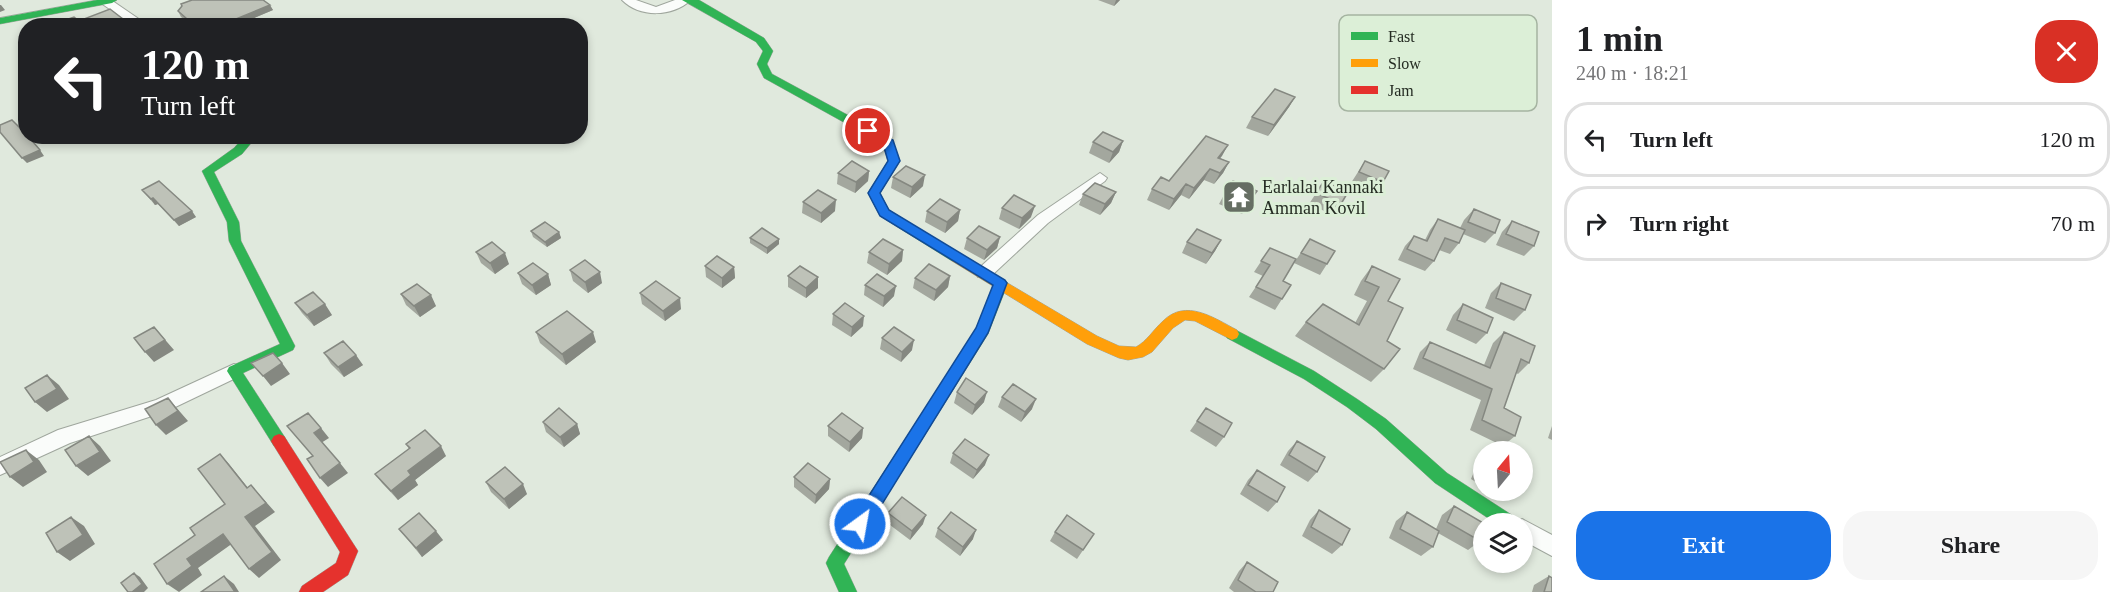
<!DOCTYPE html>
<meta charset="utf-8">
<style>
body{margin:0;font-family:Georgia,serif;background:#f6f6f6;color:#202124;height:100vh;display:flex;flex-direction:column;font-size:22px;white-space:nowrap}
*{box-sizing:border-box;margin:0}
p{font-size:20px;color:#757577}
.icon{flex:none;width:33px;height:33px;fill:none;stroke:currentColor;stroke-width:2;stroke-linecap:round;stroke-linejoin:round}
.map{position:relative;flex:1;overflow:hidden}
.details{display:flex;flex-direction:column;background:#fff;width:570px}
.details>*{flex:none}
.top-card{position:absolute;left:18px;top:18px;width:570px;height:126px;border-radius:24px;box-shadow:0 3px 9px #0003;background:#202124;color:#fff;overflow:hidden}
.needle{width:39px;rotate:18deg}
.buttons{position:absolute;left:1473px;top:441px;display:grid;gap:12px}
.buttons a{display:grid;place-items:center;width:60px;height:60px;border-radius:50%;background:#fff;box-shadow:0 3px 9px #0003;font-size:30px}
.pin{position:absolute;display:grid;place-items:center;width:51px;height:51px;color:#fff;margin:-26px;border:3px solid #fff;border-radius:50%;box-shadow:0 2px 6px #0007}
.me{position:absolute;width:66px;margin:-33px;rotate:32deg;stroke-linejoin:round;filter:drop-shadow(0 0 4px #0008)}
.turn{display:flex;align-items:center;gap:21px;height:126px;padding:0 24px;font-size:27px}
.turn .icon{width:78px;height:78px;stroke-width:2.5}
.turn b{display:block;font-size:42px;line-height:51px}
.round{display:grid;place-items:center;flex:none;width:63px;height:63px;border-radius:24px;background:#f6f6f6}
.summary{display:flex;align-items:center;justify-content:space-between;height:102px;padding:0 24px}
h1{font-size:36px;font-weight:800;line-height:45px}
.action{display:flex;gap:12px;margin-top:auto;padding:12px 24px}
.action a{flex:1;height:69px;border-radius:24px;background:#1a73e8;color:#fff;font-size:24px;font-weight:800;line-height:69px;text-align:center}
.action a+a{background:#f6f6f6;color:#202124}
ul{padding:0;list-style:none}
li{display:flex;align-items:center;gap:18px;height:75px;margin:0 12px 9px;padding:0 12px;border:3px solid #e0e0e0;border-radius:24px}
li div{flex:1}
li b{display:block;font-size:22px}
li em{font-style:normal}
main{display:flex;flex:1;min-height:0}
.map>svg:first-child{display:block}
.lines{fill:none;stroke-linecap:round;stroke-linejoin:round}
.street-casing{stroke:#9fa69d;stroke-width:2}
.fast-casing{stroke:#9fa69d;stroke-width:1}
.slow-casing{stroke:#9fa69d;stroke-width:1}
.jam-casing{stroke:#9fa69d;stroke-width:1}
.street{fill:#fafcfa;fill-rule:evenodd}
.fast{fill:#30b455;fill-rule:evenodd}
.slow{fill:#ff9f0a;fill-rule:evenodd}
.jam{fill:#e5322d;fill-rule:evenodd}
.wall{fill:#a3a79e}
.shaded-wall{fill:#858881}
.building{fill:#bec2b8;stroke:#858881;stroke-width:1.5}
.route{fill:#1a73e8;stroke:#114b97;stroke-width:1.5}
.labels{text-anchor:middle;stroke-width:6;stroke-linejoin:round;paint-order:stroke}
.poi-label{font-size:18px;fill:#242b22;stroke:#dcefd7;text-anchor:start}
.key{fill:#dcefd7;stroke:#a5b4a1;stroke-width:1.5}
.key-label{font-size:16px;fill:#242b22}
</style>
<main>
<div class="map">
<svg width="1552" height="592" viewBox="0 0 1552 592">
<rect width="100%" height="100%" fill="#e0e9dd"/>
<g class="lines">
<defs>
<path id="street" d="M 100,0 L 111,0 L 149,26 L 134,26 L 101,3 Z
M 622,0 L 636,0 L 656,7 L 675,0 L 691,0 C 672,17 640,18 622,0 Z
M 1100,173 L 1107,178 L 1105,181 L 1048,223 L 990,277 L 978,277 L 976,273 L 978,269 L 1038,215 Z
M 234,364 L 240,366 L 243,371 L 240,376 L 167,411 L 70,443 L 0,475 L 0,457 L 58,430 L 156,400 Z
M 1522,519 L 1552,535 L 1552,556 L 1522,540 L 1522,524 L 1514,524 Z"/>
<path id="fast" d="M 97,0 L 117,0 L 112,3 L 0,24 L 0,18 Z
M 682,0 L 699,0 L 764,38 L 773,51 L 767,64 L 772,74 L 892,139 L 900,161 L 880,193 L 889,210 L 962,255 L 963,258 L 962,261 L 952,261 L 880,216 L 868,193 L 888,161 L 883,144 L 764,78 L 757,64 L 763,51 L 756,42 Z
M 245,136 L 257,136 L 242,154 L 214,172 L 239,222 L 241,241 L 295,346 L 293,350 L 243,373 L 284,436 L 287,441 L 284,446 L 279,448 L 274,446 L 227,371 L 229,367 L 280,344 L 229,241 L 227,222 L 202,171 L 234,148 Z
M 1001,278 L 1008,283 L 988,334 L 844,564 L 857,592 L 839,592 L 826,563 L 829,557 L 977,328 L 994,283 Z
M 1232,328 L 1314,371 L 1357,399 L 1386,419 L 1447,473 L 1518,519 L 1520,524 L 1497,524 L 1435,483 L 1376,429 L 1347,407 L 1304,379 L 1227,338 L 1225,334 L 1227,330 Z"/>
<path id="slow" d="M 957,253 L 1097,336 L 1119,346 L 1136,347 C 1147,341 1153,330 1163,321 C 1186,298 1214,318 1237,330 L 1239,334 L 1237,338 L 1232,340 L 1195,321 L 1185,320 L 1173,328 L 1152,352 L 1143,357 L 1128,360 L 1119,358 L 1087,344 L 952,261 L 951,258 L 952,255 Z"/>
<path id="jam" d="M 279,434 L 284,436 L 358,551 L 348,575 L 323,592 L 299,592 L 302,586 L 336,563 L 340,552 L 274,446 L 271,441 L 274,436 Z"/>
</defs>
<use href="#street" class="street-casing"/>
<use href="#fast" class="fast-casing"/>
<use href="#slow" class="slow-casing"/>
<use href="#jam" class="jam-casing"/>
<use href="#street" class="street"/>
<use href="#fast" class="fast"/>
<use href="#slow" class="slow"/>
<use href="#jam" class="jam"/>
</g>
<path class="wall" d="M 192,0 L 265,0 L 264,0 L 273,10 L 235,26 L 169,26 L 185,20 L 181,17 L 178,11 L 182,6 L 181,4 Z
M 1098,0 L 1120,0 L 1114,6 Z
M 1295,97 L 1289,107 L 1268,136 L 1246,128 L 1252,117 Z
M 1123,141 L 1119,152 L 1109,163 L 1089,153 L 1093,142 Z
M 1228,145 L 1220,158 L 1229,162 L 1223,173 L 1214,184 L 1204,180 L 1189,199 L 1181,195 L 1169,210 L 1147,200 L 1152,189 L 1169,181 Z
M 1365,161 L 1383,182 L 1375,193 L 1351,183 Z
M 869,171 L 868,181 L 855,193 L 837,184 L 838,173 Z
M 893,177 L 923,186 L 910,198 L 891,188 Z
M 1324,181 L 1341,204 L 1333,215 L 1309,204 Z
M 142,190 L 196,217 L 179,226 L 158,204 L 155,205 Z
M 1257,191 L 1242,214 L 1219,204 L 1225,193 Z
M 1116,192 L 1111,203 L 1100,215 L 1079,205 L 1083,194 Z
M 803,202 L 835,211 L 821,223 L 802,213 Z
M 1002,208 L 1031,217 L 1019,229 L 999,219 Z
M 1474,209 L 1495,233 L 1485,243 L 1463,234 L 1459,243 L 1450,254 L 1439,250 L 1434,261 L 1425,271 L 1398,260 L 1405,246 L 1414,236 L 1425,240 L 1430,230 L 1438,219 L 1460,228 L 1464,220 Z
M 960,210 L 958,221 L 945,233 L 925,222 L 927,211 Z
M 1512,221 L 1534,246 L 1524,256 L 1496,245 L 1502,232 Z
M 531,231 L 559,232 L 561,238 L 547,247 L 533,237 Z
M 1000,237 L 997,248 L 984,260 L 964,249 L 967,238 Z
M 750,238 L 779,244 L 767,254 L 750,243 Z
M 1310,239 L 1327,264 L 1320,275 L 1294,263 Z
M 1221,240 L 1215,251 L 1206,264 L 1182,253 L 1187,242 Z
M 1270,248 L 1282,299 L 1275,310 L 1249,297 L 1263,276 L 1254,272 Z
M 903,250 L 902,261 L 887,275 L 867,263 L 869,252 Z
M 476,252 L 509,264 L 495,274 L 481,263 Z
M 705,266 L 734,267 L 735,278 L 722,288 L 706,277 Z
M 1372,266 L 1388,301 L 1387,341 L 1384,369 L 1371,382 L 1295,336 L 1306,322 L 1355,323 L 1367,301 L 1354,295 L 1361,281 Z
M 570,270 L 602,283 L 588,293 L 573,281 Z
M 518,273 L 548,274 L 551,285 L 536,295 L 522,284 Z
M 788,276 L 818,277 L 818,288 L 806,298 L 788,287 Z
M 950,276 L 948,287 L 934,301 L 913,288 L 915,278 Z
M 1501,283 L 1525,310 L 1514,321 L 1485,308 L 1491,293 Z
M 865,285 L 894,296 L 883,307 L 864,295 Z
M 640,293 L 681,309 L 665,321 L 642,304 Z
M 401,294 L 436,306 L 420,317 L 406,305 Z
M 295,303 L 332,315 L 314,326 L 302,313 Z
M 1463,304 L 1487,333 L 1476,344 L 1446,330 L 1453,315 Z
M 833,314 L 863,326 L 851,337 L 832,325 Z
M 536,332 L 596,342 L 566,365 L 540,343 Z
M 1504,332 L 1529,363 L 1518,374 L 1516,373 L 1504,408 L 1515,436 L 1503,446 L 1470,430 L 1481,400 L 1413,369 L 1420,352 L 1430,342 L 1484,365 L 1493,343 Z
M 882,338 L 912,350 L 901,362 L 880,349 Z
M 324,353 L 363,365 L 344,377 L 331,364 Z
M 957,392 L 984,402 L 972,415 L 954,403 Z
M 1002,397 L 1032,409 L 1021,422 L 998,407 Z
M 1206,408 L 1224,437 L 1216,447 L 1190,431 Z
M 543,422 L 577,424 L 580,434 L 564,447 L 546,432 Z
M 828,426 L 863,428 L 862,438 L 849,452 L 828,436 Z
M 1552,426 L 1552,440 L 1548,438 Z
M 1297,441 L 1317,472 L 1308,482 L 1280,465 L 1288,451 Z
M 406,444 L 446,456 L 415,480 L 418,485 L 398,500 L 382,483 L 375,474 L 409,449 Z
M 953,453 L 985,465 L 973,479 L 950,463 Z
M 1484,461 L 1484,487 L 1471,479 L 1476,467 Z
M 1257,470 L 1277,502 L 1268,512 L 1240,494 L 1248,480 Z
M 794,477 L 830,479 L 829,489 L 815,504 L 794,487 Z
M 486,482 L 527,494 L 509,509 L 491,492 Z
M 1489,490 L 1518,490 L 1505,500 Z
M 1454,506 L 1480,541 L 1468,550 L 1438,533 L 1433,547 L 1421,556 L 1389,538 L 1396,521 L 1407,512 L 1436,529 L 1442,515 Z
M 1319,510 L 1342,545 L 1332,554 L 1302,536 L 1310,520 Z
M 888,513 L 923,524 L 910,540 L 886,522 Z
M 938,528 L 973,539 L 960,556 L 935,537 Z
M 399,529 L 443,540 L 422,557 Z
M 1055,532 L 1094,534 L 1077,559 L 1050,541 Z
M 1247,562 L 1273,592 L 1234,592 L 1229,588 L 1239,571 Z
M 1549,576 L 1552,592 L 1532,592 L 1534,585 Z"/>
<path class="shaded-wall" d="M 1116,0 L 1120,0 L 1114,6 Z
M 0,5 L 1,5 L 5,10 L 0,12 Z
M 270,5 L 273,10 L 235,26 L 219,26 Z
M 1295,97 L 1289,107 L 1268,136 L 1274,125 Z
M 1123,141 L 1119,152 L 1109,163 L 1113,152 Z
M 1228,145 L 1222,156 L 1212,168 L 1218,158 Z
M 40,150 L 44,156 L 27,163 L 22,158 Z
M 1229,162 L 1223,173 L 1214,184 L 1220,173 Z
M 1210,169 L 1204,180 L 1189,199 L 1194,188 Z
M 869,171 L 868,181 L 855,193 L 856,182 Z
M 925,175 L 923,186 L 910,198 L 912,187 Z
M 1186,184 L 1181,195 L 1169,210 L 1174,199 Z
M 1257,191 L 1250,202 L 1242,214 L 1248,203 Z
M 1116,192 L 1111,203 L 1100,215 L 1105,204 Z
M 153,198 L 158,204 L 155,205 L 151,199 Z
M 836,200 L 835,211 L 821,223 L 821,213 Z
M 1035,206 L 1031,217 L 1019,229 L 1022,218 Z
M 960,210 L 958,221 L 945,233 L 947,222 Z
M 192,211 L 196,217 L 179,226 L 174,220 Z
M 559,232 L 561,238 L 547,247 L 545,242 Z
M 1000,237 L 997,248 L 984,260 L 987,250 Z
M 779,239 L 779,244 L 767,254 L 767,248 Z
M 1221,240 L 1215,251 L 1206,264 L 1212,253 Z
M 903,250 L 902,261 L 887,275 L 889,264 Z
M 505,253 L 509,264 L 495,274 L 490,263 Z
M 734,267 L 735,278 L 722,288 L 722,278 Z
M 600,272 L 602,283 L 588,293 L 585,282 Z
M 548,274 L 551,285 L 536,295 L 532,285 Z
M 950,276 L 948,287 L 934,301 L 936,290 Z
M 818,277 L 818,288 L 806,298 L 806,288 Z
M 896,286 L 894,296 L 883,307 L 884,296 Z
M 431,295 L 436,306 L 420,317 L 414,306 Z
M 680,298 L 681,309 L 665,321 L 663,311 Z
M 325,304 L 332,315 L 314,326 L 307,315 Z
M 864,316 L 863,326 L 851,337 L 852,327 Z
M 154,327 L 174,350 L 154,362 L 145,352 Z
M 593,332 L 596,342 L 566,365 L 562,354 Z
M 914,340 L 912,350 L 901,362 L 902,352 Z
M 356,355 L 363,365 L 344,377 L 338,367 Z
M 282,363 L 290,374 L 271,386 L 263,376 Z
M 47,375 L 59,385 L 69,399 L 47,412 L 35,402 Z
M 987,392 L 984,402 L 972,415 L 975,405 Z
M 168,398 L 188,421 L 166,435 L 156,425 Z
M 1036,399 L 1032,409 L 1021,422 L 1025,412 Z
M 577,424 L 580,434 L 564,447 L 560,437 Z
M 321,428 L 329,438 L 321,443 L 314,433 Z
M 863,428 L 862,438 L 849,452 L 850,442 Z
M 89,436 L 100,446 L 111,461 L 88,476 L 76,466 Z
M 441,446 L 446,456 L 415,480 L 418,485 L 398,500 L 391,491 L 408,471 Z
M 26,450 L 39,460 L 47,472 L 23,487 L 10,477 Z
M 220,454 L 229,464 L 256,498 L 247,488 Z
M 989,455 L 985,465 L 973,479 L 977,470 Z
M 340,463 L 348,473 L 328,487 L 320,478 Z
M 830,479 L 829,489 L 815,504 L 816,495 Z
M 523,484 L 527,494 L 509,509 L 504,499 Z
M 251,485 L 275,512 L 255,526 L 281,560 L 259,578 L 249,569 L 245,517 Z
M 926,515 L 923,524 L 910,540 L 912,531 Z
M 71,517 L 84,526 L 95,544 L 70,561 L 57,552 Z
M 976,530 L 973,539 L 960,556 L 963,547 Z
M 436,531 L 443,540 L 422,557 L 416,548 Z
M 223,534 L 233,543 L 198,568 L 202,575 L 179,592 L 167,584 L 187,559 Z
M 134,573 L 140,577 L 148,588 L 144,592 L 132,592 Z
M 224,576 L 234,584 L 239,592 L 235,592 Z"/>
<path class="building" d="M 192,0 L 263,0 L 270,5 L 219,26 L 169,26 L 187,19 L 178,11 L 182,6 L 181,4 Z
M 110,9 L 132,26 L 59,26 L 57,23 L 74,17 L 79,21 Z
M 548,23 L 551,26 L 539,26 Z
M 1275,89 L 1295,97 L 1274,125 L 1252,117 Z
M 12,120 L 26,134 L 26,136 L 28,136 L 40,150 L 22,158 L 0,132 L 0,125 Z
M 1103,132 L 1123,141 L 1113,152 L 1093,142 Z
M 1206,136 L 1228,145 L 1218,158 L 1229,162 L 1220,173 L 1210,169 L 1194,188 L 1186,184 L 1174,199 L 1152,189 L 1161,177 L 1169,181 Z
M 852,161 L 869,171 L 856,182 L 838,173 Z
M 1365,161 L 1389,171 L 1383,182 L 1359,172 Z
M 906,166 L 925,175 L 912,187 L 893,177 Z
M 159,181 L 192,211 L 174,220 L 153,198 L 151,199 L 142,190 Z
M 1233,181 L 1257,191 L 1248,203 L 1225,193 Z
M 1324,181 L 1348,192 L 1341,204 L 1316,193 Z
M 1095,183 L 1116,192 L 1105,204 L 1083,194 Z
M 818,190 L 836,200 L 821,213 L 803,202 Z
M 1014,195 L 1035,206 L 1022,218 L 1002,208 Z
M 940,199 L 960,210 L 947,222 L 927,211 Z
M 1474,209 L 1500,220 L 1495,233 L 1468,222 Z
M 1438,219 L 1465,230 L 1459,243 L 1445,238 L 1434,261 L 1407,249 L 1414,236 L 1427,241 Z
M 1512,221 L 1539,232 L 1534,246 L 1506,234 Z
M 545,222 L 559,232 L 545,242 L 531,231 Z
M 979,226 L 1000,237 L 987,250 L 967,238 Z
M 762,228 L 779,239 L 767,248 L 750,238 Z
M 1197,229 L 1221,240 L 1212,253 L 1187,242 Z
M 883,239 L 903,250 L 889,264 L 869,252 Z
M 1310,239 L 1335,251 L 1327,264 L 1301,253 Z
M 492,242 L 505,253 L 490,263 L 476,252 Z
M 1270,248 L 1296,259 L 1283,281 L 1291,285 L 1282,299 L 1256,287 L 1270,265 L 1261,261 Z
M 717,256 L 734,267 L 722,278 L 705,266 Z
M 585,260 L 600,272 L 585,282 L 570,270 Z
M 533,263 L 548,274 L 532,285 L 518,273 Z
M 929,264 L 950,276 L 936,290 L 915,278 Z
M 800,266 L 818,277 L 806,288 L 788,276 Z
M 1372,266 L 1400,279 L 1388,301 L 1403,308 L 1387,341 L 1400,349 L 1384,369 L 1306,322 L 1323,304 L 1359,325 L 1379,287 L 1365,281 Z
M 877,274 L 896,286 L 884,296 L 865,285 Z
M 656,281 L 680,298 L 663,311 L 640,293 Z
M 1501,283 L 1531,295 L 1525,310 L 1496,298 Z
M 417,284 L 431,295 L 414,306 L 401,294 Z
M 313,292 L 325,304 L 307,315 L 295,303 Z
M 845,303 L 864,316 L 852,327 L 833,314 Z
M 1463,304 L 1493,318 L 1487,333 L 1457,320 Z
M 567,311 L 593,332 L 562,354 L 536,332 Z
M 154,327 L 165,340 L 145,352 L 134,338 Z
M 894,327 L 914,340 L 902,352 L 882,338 Z
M 1504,332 L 1535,346 L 1529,363 L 1521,359 L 1504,408 L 1521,417 L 1515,436 L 1482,420 L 1492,389 L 1423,358 L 1430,342 L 1490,368 Z
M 343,341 L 356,355 L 338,367 L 324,353 Z
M 273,353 L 282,363 L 263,376 L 251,363 Z
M 47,375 L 57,389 L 35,402 L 25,388 Z
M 966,378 L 987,392 L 975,405 L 957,392 Z
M 1013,384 L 1036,399 L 1025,412 L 1002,397 Z
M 168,398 L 178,411 L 156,425 L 145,409 Z
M 559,408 L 577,424 L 560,437 L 543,422 Z
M 1206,408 L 1232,423 L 1224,437 L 1197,421 Z
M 308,413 L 321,428 L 314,433 L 340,463 L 320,478 L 307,459 L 313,456 L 287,426 Z
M 842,413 L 863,428 L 850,442 L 828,426 Z
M 425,430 L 441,446 L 408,471 L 411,475 L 391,491 L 375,474 L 410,448 L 406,444 Z
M 89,436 L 100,452 L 76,466 L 65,450 Z
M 965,439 L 989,455 L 977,470 L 953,453 Z
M 1297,441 L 1325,457 L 1317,472 L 1289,455 Z
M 26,450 L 34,462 L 10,477 L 0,462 Z
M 220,454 L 247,488 L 251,485 L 266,503 L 245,517 L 272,552 L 249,569 L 223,534 L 187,559 L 192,566 L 167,584 L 154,564 L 195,535 L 190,528 L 225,504 L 198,469 Z
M 808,463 L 830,479 L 816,495 L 794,477 Z
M 505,467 L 523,484 L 504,499 L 486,482 Z
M 1257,470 L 1285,487 L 1277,502 L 1248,485 Z
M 902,497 L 926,515 L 912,531 L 888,513 Z
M 1454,506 L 1485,524 L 1484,524 L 1484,532 L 1480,541 L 1447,522 Z
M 1319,510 L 1350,529 L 1342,545 L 1311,527 Z
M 951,512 L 976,530 L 963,547 L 938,528 Z
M 1407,512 L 1439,531 L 1433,547 L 1400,529 Z
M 419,513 L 436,531 L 416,548 L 399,529 Z
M 1067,515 L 1094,534 L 1083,550 L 1055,532 Z
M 71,517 L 83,535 L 57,552 L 46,533 Z
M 1247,562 L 1278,582 L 1273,592 L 1256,592 L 1238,580 Z
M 134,573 L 142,584 L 132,592 L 128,592 L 121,583 Z
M 224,576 L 235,592 L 201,592 Z
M 1549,576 L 1552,578 L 1552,592 L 1544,592 Z"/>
<path class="route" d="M 868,128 L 893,140 L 900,161 L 880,193 L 889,210 L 1005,280 L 1007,283 L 988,333 L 866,530 L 860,532 L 854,530 L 851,524 L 854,519 L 976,328 L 993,285 L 880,216 L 868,193 L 888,161 L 883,144 L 863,131 Z"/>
<defs>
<symbol id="temple-square" viewBox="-11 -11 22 22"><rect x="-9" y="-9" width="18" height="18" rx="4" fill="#666e63" stroke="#dcefd7"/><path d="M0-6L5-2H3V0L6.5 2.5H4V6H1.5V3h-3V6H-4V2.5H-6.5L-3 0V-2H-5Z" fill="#fff"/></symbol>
</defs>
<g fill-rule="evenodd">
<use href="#temple-square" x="1220" y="178" width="38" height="38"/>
</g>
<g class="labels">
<g class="poi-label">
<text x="1262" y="193">Earlalai Kannaki<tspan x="1262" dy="21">Amman Kovil</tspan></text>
</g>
</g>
<rect x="1339" y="15" width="198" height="96" rx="9" class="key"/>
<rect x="1351" y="32" width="27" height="8" fill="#30b455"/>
<rect x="1351" y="59" width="27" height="8" fill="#ff9f0a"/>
<rect x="1351" y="86" width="27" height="8" fill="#e5322d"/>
<g class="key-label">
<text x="1388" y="42">Fast</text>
<text x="1388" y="69">Slow</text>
<text x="1388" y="96">Jam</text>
</g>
</svg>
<div class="buttons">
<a><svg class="needle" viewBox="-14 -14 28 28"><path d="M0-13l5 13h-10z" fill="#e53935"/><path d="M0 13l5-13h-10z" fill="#757577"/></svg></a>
<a><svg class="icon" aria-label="layers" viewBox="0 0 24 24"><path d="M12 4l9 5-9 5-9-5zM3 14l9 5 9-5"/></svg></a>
</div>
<div class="pin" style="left:868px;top:131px;background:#d93025"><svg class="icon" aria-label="arrive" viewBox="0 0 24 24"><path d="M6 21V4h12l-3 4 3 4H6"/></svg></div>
<svg class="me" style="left:860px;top:524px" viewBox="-20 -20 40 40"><circle r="17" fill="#1a73e8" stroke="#fff" stroke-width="3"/><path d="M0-11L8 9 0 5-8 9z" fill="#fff"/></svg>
<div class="top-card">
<div class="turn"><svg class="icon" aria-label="left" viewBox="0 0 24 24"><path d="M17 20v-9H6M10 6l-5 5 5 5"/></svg><div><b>120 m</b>Turn left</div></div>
</div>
</div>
<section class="details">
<div class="summary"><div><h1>1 min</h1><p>240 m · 18:21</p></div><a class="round" style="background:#d93025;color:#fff"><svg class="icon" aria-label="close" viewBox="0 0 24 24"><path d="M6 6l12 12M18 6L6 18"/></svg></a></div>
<ul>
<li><svg class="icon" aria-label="left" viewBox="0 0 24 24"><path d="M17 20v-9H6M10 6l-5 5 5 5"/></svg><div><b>Turn left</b></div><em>120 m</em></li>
<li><svg class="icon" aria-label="right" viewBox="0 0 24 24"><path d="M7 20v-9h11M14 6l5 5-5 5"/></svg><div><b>Turn right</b></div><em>70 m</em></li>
</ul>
<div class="action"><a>Exit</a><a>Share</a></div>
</section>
</main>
